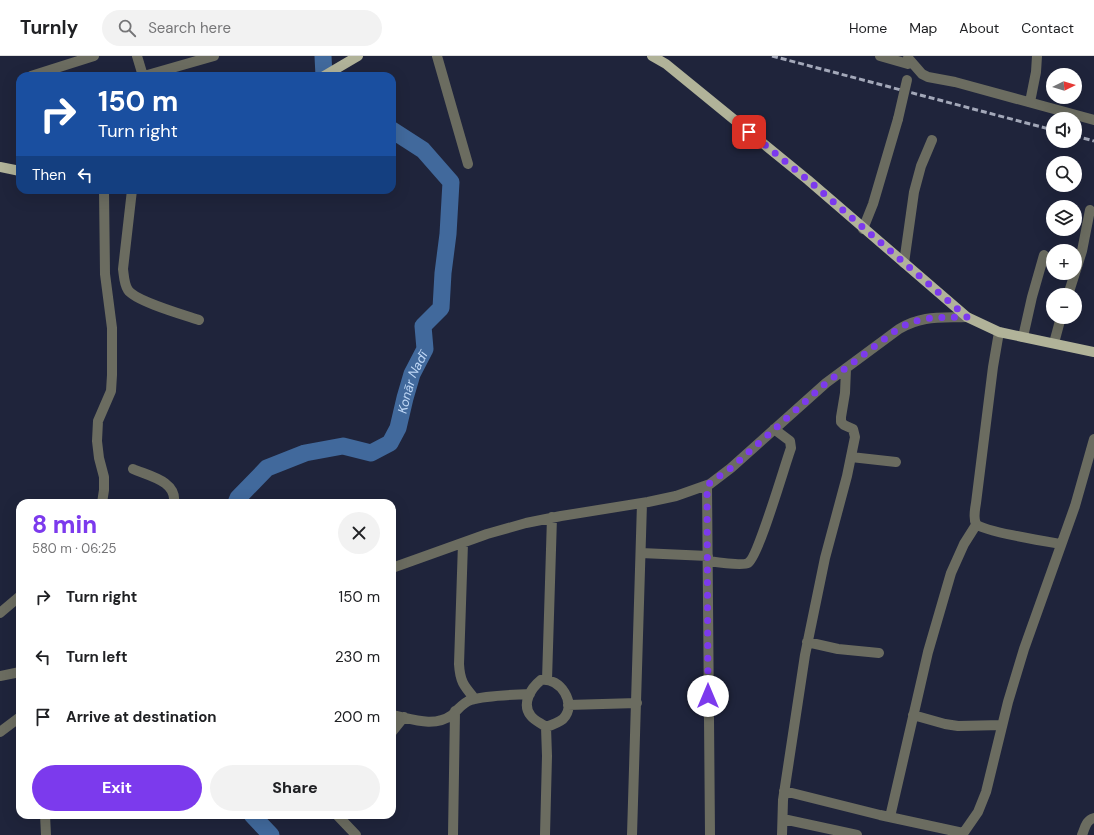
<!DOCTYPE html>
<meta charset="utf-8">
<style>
body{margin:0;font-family:"DM Sans",sans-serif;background:#f2f2f2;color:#202124;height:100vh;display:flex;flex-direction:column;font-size:15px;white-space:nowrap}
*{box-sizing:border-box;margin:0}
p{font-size:13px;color:#757577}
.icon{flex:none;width:22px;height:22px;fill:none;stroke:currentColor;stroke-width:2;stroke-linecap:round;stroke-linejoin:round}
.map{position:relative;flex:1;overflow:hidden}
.drawer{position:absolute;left:16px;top:443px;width:380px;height:320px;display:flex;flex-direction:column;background:#fff;border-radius:12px;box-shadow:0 4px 16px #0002}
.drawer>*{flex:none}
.hud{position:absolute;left:16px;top:16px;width:380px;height:122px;border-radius:12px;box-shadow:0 4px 16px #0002;background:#1a4fa0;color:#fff;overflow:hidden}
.needle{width:26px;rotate:85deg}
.fabs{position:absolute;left:1046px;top:12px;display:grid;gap:8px}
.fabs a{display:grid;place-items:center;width:36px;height:36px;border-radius:50%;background:#fff;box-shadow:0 4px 16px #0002;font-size:20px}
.pin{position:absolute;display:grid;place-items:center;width:34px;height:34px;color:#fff;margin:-17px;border-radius:8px;box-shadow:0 2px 6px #0006}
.me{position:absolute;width:44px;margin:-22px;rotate:0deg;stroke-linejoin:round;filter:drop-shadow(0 0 3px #0008)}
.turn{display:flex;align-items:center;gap:14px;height:84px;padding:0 16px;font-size:18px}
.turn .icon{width:52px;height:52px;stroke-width:2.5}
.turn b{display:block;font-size:28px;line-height:34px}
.then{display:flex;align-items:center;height:38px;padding:0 16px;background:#0003;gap:8px;font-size:15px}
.round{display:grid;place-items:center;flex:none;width:42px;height:42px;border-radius:21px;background:#f2f2f2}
.summary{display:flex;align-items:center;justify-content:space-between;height:68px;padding:0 16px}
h1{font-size:24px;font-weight:800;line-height:30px;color:#7c3aed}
.cta{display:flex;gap:8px;margin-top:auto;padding:8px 16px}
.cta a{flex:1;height:46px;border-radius:24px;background:#7c3aed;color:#fff;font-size:16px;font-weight:800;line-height:46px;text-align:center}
.cta a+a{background:#f2f2f2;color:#202124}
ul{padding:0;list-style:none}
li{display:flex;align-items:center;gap:12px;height:60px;padding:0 16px}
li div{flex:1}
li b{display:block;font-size:15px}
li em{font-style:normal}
header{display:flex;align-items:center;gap:24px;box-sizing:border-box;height:56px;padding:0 20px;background:#fff;border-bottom:1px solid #e0e0e0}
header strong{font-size:19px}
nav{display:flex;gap:22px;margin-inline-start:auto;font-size:14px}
.search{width:280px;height:36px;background:#f2f2f2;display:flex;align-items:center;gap:10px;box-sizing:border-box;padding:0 14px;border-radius:22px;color:#757577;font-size:15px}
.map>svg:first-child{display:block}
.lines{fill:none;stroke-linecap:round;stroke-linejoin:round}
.river{stroke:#41699c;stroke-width:17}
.minor{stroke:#6b6c60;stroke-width:10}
.major{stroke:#b1b399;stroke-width:10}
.rail{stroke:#a3a8b9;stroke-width:3;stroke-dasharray:6 3;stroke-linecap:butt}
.minor-bridge{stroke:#6b6c60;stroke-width:10}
.route{stroke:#7c3aed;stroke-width:7;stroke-dasharray:0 12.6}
.labels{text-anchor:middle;stroke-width:4;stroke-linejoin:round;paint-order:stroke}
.water-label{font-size:13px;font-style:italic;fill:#c0d8f6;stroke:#1f243b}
</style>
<header>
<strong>Turnly</strong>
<div class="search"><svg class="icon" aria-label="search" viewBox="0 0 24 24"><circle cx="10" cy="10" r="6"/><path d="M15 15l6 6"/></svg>Search here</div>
<nav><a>Home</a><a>Map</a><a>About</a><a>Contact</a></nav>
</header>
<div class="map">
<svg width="1094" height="779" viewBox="0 0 1094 779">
<rect width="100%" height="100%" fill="#1f243b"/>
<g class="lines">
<g class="river">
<path d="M 323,0 L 324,20"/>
<path id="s1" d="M 236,447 L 238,442 L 267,412 L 305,397 L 343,390 L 371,397 L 390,387 L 398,372 L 405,342 L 412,318 L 425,293 L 423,270 L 441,252 L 443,217 L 448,178 L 451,126 L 423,94 L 392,74"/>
<path d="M 252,759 L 271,779"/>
</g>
<path class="minor" d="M 137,0 L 143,20
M 437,0 L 468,108
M 880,0 L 908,8
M 908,2 L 922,18 L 928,21 L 955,26 L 1094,64
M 31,20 L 94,0
M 144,20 L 214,0
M 1030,46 L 1036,16 L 1037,0
M 132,134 L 123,213 C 124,220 124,228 128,234 C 135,245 184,259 199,264
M 863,173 L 873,148 L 898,63
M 904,207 L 914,136 L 921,110 L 932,84
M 1068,239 L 1082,195 L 1090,154
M 999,276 L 993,311 L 976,447 C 975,453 973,462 976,468 C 980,475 1049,486 1061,488
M 1023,281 L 1032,241 L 1044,199
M 1054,287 L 1061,261
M 851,401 L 896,406
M 133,413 C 149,420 177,425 174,447
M 707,429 L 710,779
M 102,447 L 104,434 L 104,421 L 99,402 L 97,385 L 98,365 L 111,335 L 112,319 L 112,272 L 105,218 L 104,134
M 463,487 L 459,608 C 460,626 464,630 475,643
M 641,497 L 708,500
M 708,505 C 715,506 743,510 748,507 C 758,502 785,408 791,392 L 790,385 L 774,373
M 392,512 L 487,478 L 526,467 L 561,460 L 648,446 L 676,440 L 710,428 L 731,412 L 826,327 L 899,273 C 922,259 941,262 967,261
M 0,557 L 20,540
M 807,586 L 838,593 L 879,597
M 0,620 L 20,616
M 541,624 C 560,621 578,648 563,663 C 558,667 552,669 546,671 C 541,667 535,665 531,660 C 521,648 531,632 541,624 Z
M 547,624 L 552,461
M 568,649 L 637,647
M 392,659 C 412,663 434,672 452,659 C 458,654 463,646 471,644 C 488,639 512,639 530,638
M 913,659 L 945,668 L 958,670 L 1002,669
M 0,676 L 20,661
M 392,676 L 404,661
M 784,735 L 880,759 L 963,777
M 45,759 L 46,779
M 337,759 L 356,779
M 890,761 L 928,596 L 951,517 L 964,488 L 976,469
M 783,763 L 857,779
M 453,779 L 455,655
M 545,779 L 547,700 L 546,671
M 632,779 L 642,447
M 782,779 L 783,744 L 805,599 L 825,502 L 847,420 L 855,381 L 853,373 L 844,369 L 841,366 L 841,361 L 845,337 L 846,313
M 962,779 L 978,756 L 986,736 L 1008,646 L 1024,593 L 1075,450 L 1094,383
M 1082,779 C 1085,772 1086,764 1094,762"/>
<path class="major" d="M 652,0 L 666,8 L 808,124 L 967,261 L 999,276 L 1094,296
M 324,20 L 358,0
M 0,111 L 20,115"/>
<path class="rail" d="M 772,0 L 1053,74
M 1075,80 L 1094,85"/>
<path class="minor-bridge" d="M 898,63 L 907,24"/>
</g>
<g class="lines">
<path class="route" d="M 708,640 L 707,429 L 731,412 L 826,327 L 899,272 C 923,259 941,262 967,261 L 808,124 L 749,76"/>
</g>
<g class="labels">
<g class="water-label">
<text dy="5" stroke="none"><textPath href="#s1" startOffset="242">Konār Nadī</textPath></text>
</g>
</g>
</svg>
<div class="fabs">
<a><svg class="needle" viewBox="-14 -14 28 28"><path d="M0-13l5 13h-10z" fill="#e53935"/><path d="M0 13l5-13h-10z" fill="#757577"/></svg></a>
<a><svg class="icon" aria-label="sound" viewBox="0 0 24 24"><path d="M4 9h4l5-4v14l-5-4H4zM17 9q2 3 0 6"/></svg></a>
<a><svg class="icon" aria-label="search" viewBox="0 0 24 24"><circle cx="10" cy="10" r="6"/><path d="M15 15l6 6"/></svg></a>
<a><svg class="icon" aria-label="layers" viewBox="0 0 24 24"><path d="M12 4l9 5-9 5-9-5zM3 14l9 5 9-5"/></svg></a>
<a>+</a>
<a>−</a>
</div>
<div class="pin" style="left:749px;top:76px;background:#d93025"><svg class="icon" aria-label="arrive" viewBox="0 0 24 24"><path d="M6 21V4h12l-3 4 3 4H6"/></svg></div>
<svg class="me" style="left:708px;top:640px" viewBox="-20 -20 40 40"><circle r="19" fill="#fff"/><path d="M0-13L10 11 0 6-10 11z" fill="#7c3aed"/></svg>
<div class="hud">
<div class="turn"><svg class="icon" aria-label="right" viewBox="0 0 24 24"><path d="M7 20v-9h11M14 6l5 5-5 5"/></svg><div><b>150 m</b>Turn right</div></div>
<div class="then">Then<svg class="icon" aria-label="left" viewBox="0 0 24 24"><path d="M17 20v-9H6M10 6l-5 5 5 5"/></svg></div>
</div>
<section class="drawer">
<div class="summary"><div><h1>8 min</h1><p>580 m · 06:25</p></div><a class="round"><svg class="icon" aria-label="close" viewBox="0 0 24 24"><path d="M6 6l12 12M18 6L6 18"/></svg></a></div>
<ul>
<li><svg class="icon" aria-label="right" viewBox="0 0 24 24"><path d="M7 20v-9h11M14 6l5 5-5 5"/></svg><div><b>Turn right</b></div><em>150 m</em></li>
<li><svg class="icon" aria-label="left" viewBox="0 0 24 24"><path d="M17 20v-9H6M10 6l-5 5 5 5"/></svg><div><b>Turn left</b></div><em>230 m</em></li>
<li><svg class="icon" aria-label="arrive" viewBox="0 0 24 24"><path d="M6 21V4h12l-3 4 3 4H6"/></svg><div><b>Arrive at destination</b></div><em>200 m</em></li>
</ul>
<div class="cta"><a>Exit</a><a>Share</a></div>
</section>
</div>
